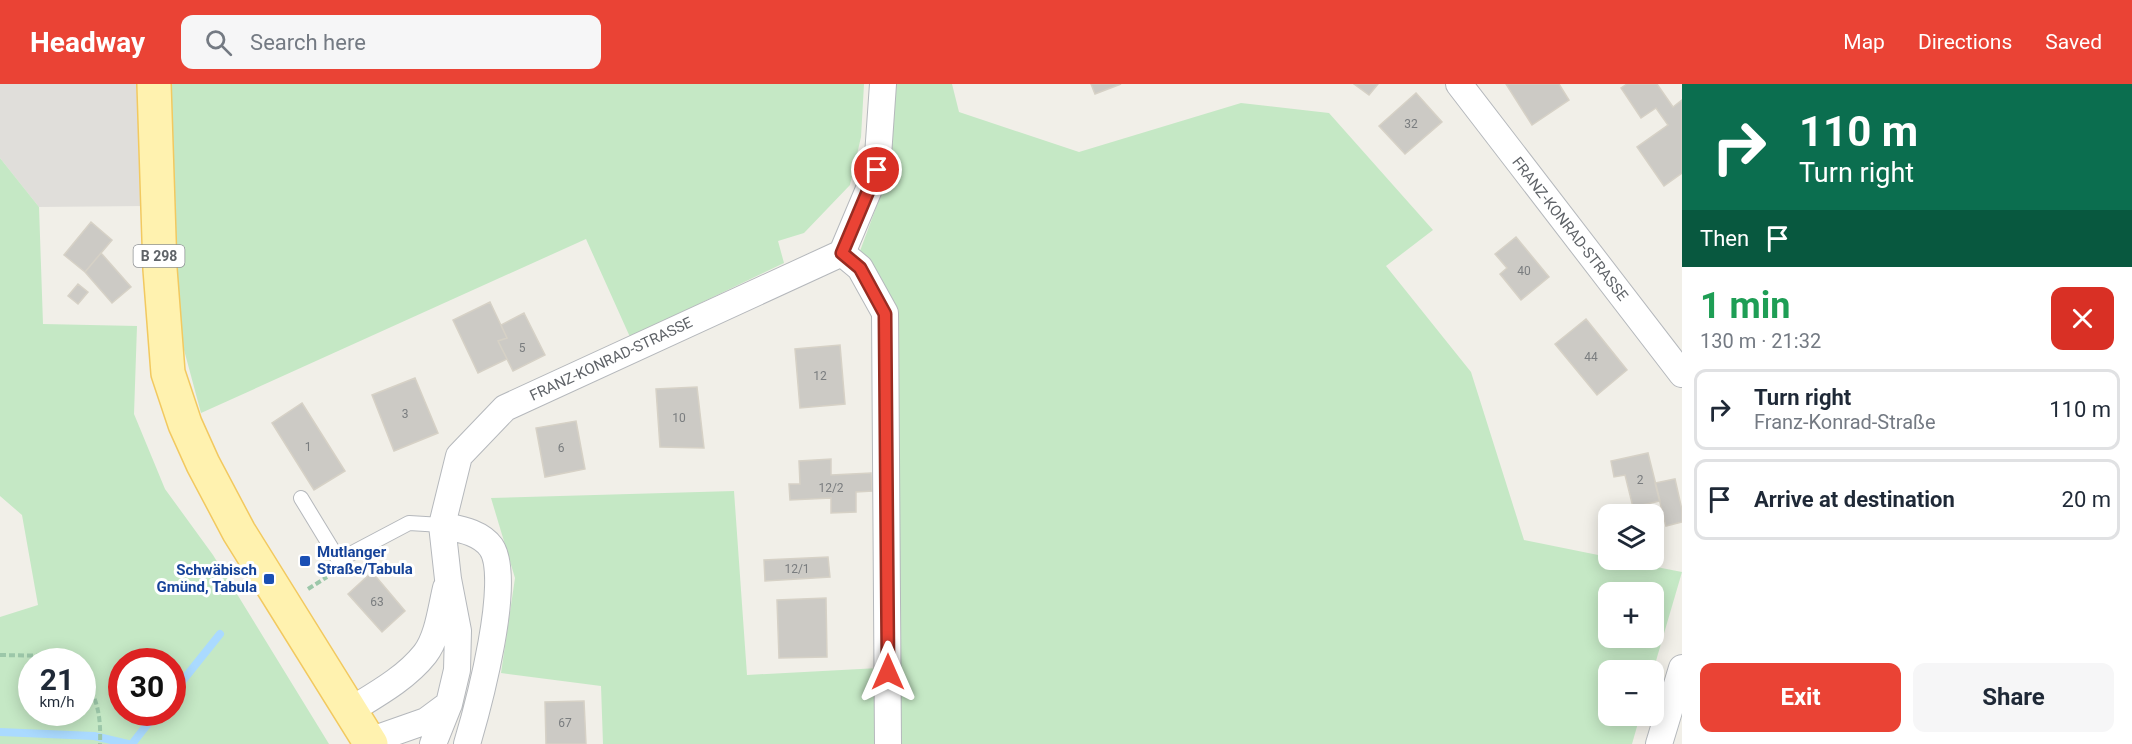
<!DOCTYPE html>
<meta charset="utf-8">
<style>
body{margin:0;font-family:Roboto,sans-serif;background:#f6f6f7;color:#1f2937;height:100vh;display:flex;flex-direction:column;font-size:22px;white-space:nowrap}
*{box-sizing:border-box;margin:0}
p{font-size:20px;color:#747a83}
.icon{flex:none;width:33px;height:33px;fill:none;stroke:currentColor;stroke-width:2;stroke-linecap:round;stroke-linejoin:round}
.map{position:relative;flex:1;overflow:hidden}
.sheet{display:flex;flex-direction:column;background:#fff;width:450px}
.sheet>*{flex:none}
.banner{background:#0b6e4f;color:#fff;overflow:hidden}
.buttons{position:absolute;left:1598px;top:420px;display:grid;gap:12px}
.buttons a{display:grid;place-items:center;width:66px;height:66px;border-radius:12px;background:#fff;box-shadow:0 3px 15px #0003;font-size:30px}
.speed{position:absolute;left:18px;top:564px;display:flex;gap:12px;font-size:30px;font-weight:700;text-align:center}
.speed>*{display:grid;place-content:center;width:78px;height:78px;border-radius:50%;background:#fff;box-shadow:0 3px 15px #0003;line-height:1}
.speed small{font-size:15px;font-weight:400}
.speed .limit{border:9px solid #d22;background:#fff;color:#111}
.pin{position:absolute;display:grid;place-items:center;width:51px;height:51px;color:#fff;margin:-26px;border:3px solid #fff;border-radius:50%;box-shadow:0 2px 6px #0007}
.me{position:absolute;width:66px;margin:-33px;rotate:0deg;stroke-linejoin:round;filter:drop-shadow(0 0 4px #0008)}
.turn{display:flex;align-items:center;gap:21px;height:126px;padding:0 18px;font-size:27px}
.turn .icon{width:78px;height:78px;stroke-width:2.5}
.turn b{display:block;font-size:42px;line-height:51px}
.then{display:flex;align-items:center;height:57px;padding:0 18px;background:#0003;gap:12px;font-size:22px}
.round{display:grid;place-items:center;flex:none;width:63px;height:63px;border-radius:12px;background:#f6f6f7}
.overview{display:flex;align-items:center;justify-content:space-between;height:102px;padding:0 18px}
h1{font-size:36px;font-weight:700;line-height:45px;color:#1e9e55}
.primary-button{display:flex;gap:12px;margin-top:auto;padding:12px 18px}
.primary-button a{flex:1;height:69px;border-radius:12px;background:#ea4335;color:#fff;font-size:24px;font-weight:700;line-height:69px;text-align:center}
.primary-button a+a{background:#f6f6f7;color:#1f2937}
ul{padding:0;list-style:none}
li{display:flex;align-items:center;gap:18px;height:81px;margin:0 12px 9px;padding:0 6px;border:3px solid #e0e1e3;border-radius:12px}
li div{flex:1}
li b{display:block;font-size:22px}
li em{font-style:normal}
header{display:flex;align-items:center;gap:36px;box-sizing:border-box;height:84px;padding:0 30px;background:#ea4335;color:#fff}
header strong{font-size:28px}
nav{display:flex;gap:33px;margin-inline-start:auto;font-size:21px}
.search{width:420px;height:54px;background:#f6f6f7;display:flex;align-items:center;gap:15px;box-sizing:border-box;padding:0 21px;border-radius:12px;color:#747a83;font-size:22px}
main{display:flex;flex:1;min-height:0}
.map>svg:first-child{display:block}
.industrial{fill:#e0deda}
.green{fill:#c5e8c5;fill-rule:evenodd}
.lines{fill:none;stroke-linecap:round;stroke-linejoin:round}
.stream{stroke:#aadaff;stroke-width:8}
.building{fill:#cccac5;stroke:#d6d1c6;stroke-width:1.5}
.service-casing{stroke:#b5b8bc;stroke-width:16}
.minor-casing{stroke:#b5b8bc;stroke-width:28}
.primary-casing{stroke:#f2c960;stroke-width:36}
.path{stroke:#9cc7a9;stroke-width:4;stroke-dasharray:6 3;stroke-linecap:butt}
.service{stroke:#fff;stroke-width:14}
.minor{stroke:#fff;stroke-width:26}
.primary{stroke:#fff2af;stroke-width:33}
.route-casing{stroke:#982c22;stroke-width:15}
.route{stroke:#ea4335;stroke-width:10}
.transit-dot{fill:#1a4fb4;stroke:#fff;stroke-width:2}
.labels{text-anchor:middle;stroke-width:6;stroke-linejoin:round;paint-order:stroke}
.number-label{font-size:12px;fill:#7a7d7f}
.shield{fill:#fff;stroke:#8f9295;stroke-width:1.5}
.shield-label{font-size:14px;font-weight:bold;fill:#5f6368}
.street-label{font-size:15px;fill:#5f6368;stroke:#fff}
.transit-label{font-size:15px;font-weight:bold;fill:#164399;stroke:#fff;text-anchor:start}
</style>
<header>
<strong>Headway</strong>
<div class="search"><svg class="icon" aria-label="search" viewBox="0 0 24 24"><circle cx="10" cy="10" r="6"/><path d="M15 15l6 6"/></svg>Search here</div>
<nav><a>Map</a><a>Directions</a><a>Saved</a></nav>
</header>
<main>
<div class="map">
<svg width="1682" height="660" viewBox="0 0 1682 660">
<rect width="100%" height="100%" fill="#f1efe8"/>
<path class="industrial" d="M 0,0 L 139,0 L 145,122 L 39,123 L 0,74 Z"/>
<path class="green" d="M 168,0 L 864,0 L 861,53 L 850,101 L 804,149 L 778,157 L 784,179 L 630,253 L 586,155 L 201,329 L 173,225 Z
M 894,0 L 952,0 L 959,28 L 1079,68 L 1241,19 L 1329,29 L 1433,146 L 1386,182 L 1471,288 L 1524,456 L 1608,473 L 1608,476 L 1621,476 L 1682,488 L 1653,587 L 1608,586 L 1608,632 L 1640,632 L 1632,660 L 898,660 L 883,213 L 860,167 L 890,86 ZM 1608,508 L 1653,508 L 1653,554 L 1608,554 Z
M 0,74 L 39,123 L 43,240 L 137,242 L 134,330 L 165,405 L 213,471 L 329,660 L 0,660 L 0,533 L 38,521 L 22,431 L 0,412 ZM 32,578 L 82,578 L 82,628 L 32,628 ZM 122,578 L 172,578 L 172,628 L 122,628 Z
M 734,407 L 747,591 L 879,584 L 879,660 L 603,660 L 601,602 L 501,589 L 515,494 L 491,414 Z"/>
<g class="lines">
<path class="stream" d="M 172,610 L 220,550
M 0,648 L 94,652 L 128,660
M 132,660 L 157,628"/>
</g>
<path class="building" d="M 1091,0 L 1121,0 L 1095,10 Z
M 1354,0 L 1378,0 L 1369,11 Z
M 1506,0 L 1559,0 L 1569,16 L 1532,41 Z
M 1627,0 L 1657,0 L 1673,23 L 1682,16 L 1682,89 L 1664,102 L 1637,63 L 1668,41 L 1656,24 L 1641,34 L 1621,4 Z
M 1416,9 L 1442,38 L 1405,70 L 1379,42 Z
M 91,138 L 112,156 L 85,188 L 64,171 Z
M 1516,153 L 1549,193 L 1521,216 L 1500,190 L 1507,184 L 1495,170 Z
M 101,169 L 131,203 L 112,219 L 85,188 Z
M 78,200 L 88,208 L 78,220 L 68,212 Z
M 490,218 L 507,254 L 498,257 L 507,275 L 478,289 L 453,236 Z
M 524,229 L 545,271 L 513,287 L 498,257 L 507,254 L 501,241 Z
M 1586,235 L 1627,286 L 1597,311 L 1555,260 Z
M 840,261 L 845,320 L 800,324 L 795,265 Z
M 415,294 L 438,349 L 394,367 L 372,311 Z
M 697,303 L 704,364 L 660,363 L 656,305 Z
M 302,319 L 345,387 L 314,406 L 272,339 Z
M 576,337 L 585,385 L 545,393 L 536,344 Z
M 1648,369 L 1660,417 L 1633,423 L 1625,391 L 1614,393 L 1611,377 Z
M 831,375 L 831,391 L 871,389 L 872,407 L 856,408 L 856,428 L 831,429 L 831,414 L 790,416 L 789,400 L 800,400 L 799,377 Z
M 1675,395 L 1682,426 L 1682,438 L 1666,442 L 1655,399 Z
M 828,473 L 830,493 L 765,497 L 764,476 Z
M 372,488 L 405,527 L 382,548 L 348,510 Z
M 826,514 L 827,573 L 779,574 L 777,516 Z
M 584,617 L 586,660 L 546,660 L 545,618 Z"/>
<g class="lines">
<defs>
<path id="service" d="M 301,414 L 343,483
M 339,476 L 409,439 L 442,441"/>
<path id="minor" d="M 1459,0 L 1682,290
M 842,169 L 860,184 L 885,229 L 888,660
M 442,441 C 459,445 480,448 491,463 C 513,494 478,623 467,660
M 351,626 C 377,610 406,594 425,570 C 438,553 441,525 446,504
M 369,657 L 426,637 L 449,620
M 433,660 L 449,620 L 457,586 L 458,547 L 448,495 L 442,441 L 459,372 L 505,324 L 842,169 L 877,86 L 883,0
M 1659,660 L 1682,584"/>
<path id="primary" d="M 154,0 L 160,185 L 168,289 L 185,340 L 203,380 L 239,448 L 371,660"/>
</defs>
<use href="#service" class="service-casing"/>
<use href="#minor" class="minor-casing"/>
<use href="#primary" class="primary-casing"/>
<path class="path" d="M 308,505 L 327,493
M 0,571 L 53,572 L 66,578
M 82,591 C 98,614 101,633 100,660"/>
<use href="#service" class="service"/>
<use href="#minor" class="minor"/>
<use href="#primary" class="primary"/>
</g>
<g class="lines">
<defs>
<path id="route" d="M 877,86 L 842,169 L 860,184 L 885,230 L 888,588"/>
</defs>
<use href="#route" class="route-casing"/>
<use href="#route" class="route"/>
</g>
<g class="transit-dot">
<rect x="299" y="471" width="12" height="12" rx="3"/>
<rect x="263" y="489" width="12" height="12" rx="3"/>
</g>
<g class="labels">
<g class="number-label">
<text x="1411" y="44">32</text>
<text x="1524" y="191">40</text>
<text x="522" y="268">5</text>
<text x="1591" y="277">44</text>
<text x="820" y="296">12</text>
<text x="405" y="334">3</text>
<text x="679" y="338">10</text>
<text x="308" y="367">1</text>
<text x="561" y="368">6</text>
<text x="1640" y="400">2</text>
<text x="831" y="408">12/2</text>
<text x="797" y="489">12/1</text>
<text x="377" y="522">63</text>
<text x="565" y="643">67</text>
</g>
<rect class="shield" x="133.5" y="161" width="51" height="22" rx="4.5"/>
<g class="shield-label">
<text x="159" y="177">B 298</text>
</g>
<g class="street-label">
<text transform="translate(1570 145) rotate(52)" y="5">FRANZ-KONRAD-STRASSE</text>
<text transform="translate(611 275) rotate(-25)" y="5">FRANZ-KONRAD-STRASSE</text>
</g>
<g class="transit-label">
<text x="317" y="473">Mutlanger<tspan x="317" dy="17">Straße/Tabula</tspan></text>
<text x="257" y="491" text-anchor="end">Schwäbisch<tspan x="257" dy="17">Gmünd, Tabula</tspan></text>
</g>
</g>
</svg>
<div class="buttons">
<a><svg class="icon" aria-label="layers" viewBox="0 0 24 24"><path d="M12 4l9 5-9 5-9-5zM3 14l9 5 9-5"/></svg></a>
<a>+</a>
<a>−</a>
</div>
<div class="speed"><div>21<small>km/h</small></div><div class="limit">30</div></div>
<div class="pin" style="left:877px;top:86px;background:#d93025"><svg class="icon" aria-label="arrive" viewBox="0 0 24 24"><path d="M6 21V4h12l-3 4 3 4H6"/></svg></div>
<svg class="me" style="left:888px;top:588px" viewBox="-20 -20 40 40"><path d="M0-17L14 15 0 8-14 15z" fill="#ea4335" stroke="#fff" stroke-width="4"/></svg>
</div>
<section class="sheet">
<div class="banner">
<div class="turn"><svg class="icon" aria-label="right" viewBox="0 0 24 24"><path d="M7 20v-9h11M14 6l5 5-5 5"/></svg><div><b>110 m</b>Turn right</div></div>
<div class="then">Then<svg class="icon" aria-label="arrive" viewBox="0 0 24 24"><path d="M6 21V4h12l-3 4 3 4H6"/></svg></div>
</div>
<div class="overview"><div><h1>1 min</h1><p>130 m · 21:32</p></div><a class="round" style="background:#d93025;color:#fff"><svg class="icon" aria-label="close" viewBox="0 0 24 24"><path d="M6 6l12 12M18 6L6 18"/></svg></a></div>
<ul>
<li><svg class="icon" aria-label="right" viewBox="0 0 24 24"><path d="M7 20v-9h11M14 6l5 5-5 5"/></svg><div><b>Turn right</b><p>Franz-Konrad-Straße</p></div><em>110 m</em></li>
<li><svg class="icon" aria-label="arrive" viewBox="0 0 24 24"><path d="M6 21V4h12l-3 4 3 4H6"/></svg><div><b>Arrive at destination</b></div><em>20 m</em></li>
</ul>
<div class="primary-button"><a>Exit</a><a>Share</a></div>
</section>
</main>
